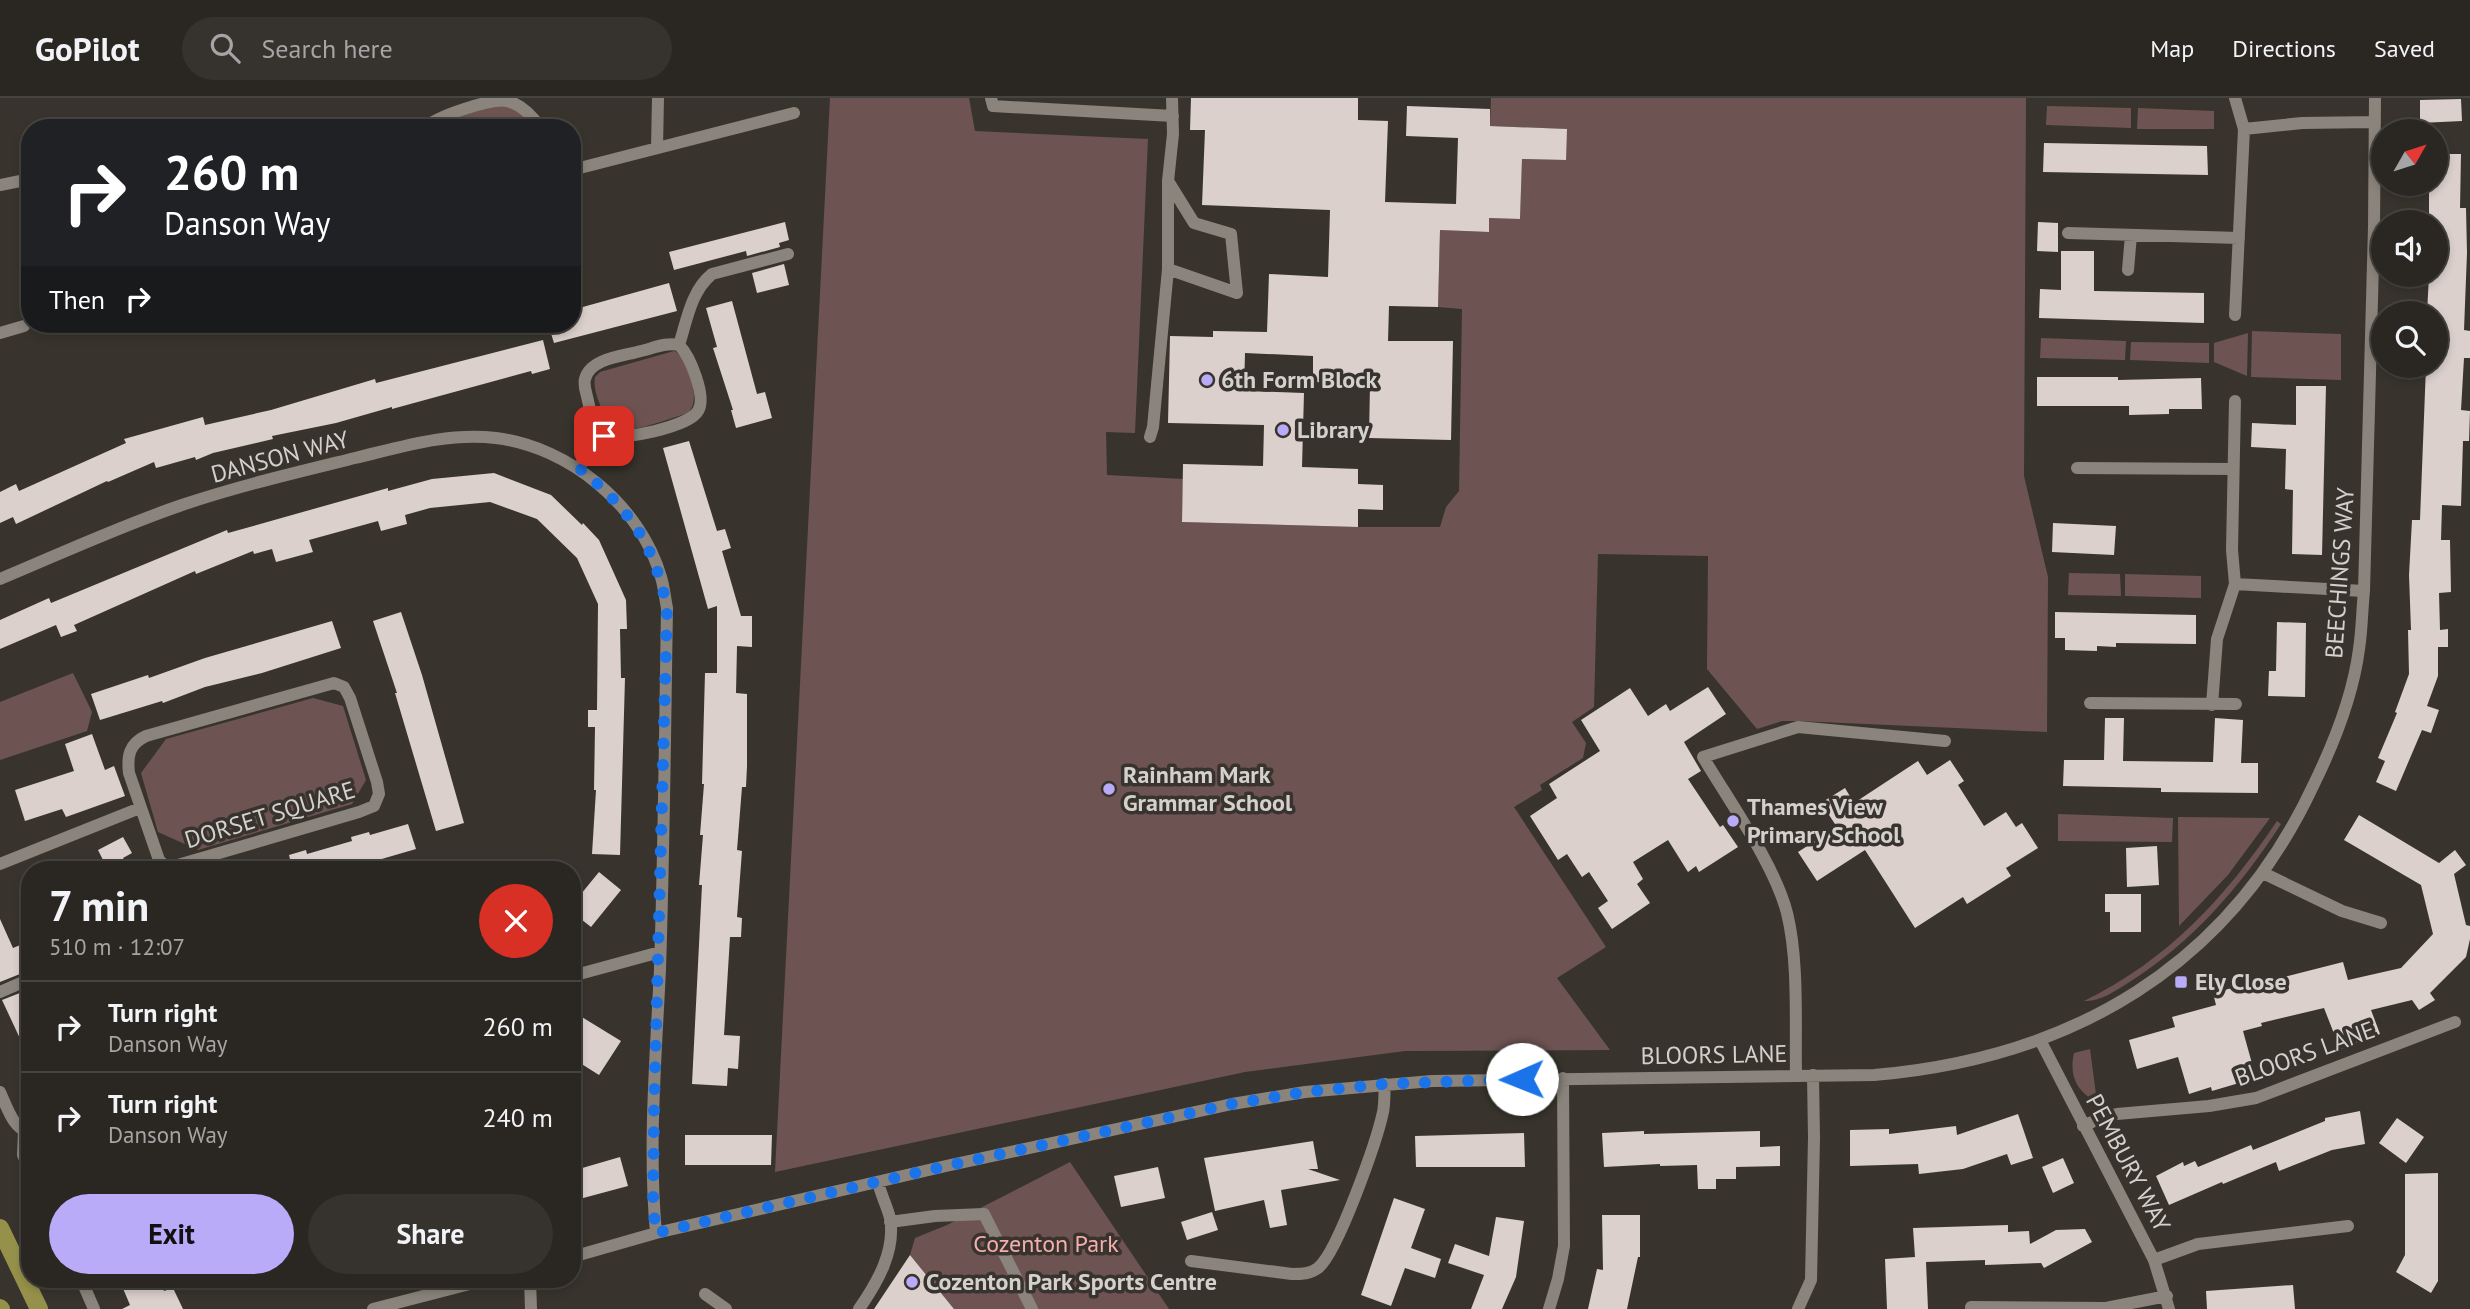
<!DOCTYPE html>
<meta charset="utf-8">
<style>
body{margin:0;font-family:"PT Sans",sans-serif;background:#36332f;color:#f1f3f6;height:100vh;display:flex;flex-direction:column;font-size:26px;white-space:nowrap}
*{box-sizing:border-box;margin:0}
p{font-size:23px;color:#a5a5a5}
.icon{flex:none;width:38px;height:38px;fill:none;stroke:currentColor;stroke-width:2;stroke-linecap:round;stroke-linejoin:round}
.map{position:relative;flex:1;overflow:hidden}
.sheet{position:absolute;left:21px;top:763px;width:560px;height:427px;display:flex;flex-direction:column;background:#2a2722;border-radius:28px;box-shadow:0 4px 10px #0003,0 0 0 2px #464440}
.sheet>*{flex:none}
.hud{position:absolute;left:21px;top:21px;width:560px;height:214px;border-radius:28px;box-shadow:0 4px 10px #0003,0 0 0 2px #464440;background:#202124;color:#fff;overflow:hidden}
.needle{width:46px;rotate:51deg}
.tools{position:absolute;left:2371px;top:21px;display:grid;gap:14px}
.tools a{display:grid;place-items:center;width:77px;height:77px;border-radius:50%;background:#2a2722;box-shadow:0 4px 10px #0003,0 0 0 2px #464440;font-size:35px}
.pin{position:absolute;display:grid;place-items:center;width:60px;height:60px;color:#fff;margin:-30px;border-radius:14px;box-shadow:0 4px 10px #0006}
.me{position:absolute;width:77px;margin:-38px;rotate:269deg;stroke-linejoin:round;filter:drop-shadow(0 0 5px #0008)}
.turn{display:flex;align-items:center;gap:24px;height:147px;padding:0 28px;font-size:32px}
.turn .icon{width:91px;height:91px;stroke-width:2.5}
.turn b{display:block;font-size:49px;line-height:60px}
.then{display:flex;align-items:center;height:66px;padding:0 28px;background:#0003;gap:14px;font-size:26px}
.round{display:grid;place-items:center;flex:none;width:74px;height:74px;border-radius:37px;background:#36332f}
.headline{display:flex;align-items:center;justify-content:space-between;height:119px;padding:0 28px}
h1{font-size:42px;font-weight:700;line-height:52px}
.cta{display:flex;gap:14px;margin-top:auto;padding:14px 28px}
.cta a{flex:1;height:80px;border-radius:42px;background:#b9abf7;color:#111;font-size:28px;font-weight:700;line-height:80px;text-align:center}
.cta a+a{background:#36332f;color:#f1f3f6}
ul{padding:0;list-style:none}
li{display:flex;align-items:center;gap:21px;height:91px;padding:0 28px;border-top:2px solid #464440}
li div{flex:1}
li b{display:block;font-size:26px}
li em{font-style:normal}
header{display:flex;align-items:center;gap:42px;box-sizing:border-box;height:98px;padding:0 35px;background:#2a2722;border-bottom:2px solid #464440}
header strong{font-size:33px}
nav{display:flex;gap:38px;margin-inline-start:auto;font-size:24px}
.search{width:490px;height:63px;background:#36332f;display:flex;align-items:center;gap:18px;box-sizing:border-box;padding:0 24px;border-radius:38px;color:#a5a5a5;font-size:26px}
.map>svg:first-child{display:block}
.green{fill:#6d5453}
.building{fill:#dbd0cb}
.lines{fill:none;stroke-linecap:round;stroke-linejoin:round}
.minor{stroke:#8a847c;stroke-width:12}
.major{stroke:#96914a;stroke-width:18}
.route{stroke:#1a73e8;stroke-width:12;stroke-dasharray:0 21.6}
.poi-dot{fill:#b9abf7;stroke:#38342d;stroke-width:2.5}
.labels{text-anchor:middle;stroke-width:7;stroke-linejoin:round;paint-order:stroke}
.poi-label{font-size:24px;font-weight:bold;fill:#d4d1cd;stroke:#38342d;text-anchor:start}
.street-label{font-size:24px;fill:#d4d1cd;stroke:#38342d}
.park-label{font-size:24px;fill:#f5adad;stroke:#38342d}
</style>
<header>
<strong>GoPilot</strong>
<div class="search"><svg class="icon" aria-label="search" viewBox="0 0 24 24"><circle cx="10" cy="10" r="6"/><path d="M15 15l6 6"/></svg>Search here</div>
<nav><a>Map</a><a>Directions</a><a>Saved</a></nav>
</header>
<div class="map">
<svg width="2470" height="1211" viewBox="0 0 2470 1211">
<rect width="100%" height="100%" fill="#38342d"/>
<path class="green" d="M 830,0 L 969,0 L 975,33 L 1148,41 L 1135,335 L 1106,334 L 1107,377 L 1183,381 L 1182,424 L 1358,429 L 1440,429 L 1446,409 L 1459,393 L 1462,211 L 1438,209 L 1440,132 L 1488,134 L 1489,120 L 1520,121 L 1522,61 L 1566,62 L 1566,31 L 1490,28 L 1491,0 L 2026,0 L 2024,378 L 2048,479 L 2047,634 L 1799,623 L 1782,623 L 1757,631 L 1707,571 L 1708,458 L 1598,456 L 1594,609 L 1572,624 L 1586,645 L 1583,660 L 1540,687 L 1542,692 L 1514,709 L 1606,849 L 1557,880 L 1610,952 L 1405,953 L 1245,974 L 775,1074 Z
M 507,2 L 541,30 L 425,30 Z
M 2047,8 L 2131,10 L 2131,30 L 2046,27 Z
M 2138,10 L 2214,13 L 2214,31 L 2137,31 Z
M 2252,233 L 2341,236 L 2341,282 L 2251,279 Z
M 2248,235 L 2247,278 L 2214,264 L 2214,245 Z
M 2041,240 L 2126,243 L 2125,262 L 2040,260 Z
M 2131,244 L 2209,245 L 2209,265 L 2130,262 Z
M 674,253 C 689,260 702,303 688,315 C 675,319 620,339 612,332 C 606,328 604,318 602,312 C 598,301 593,290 595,279 L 600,274 Z
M 2069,475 L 2120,476 L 2121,498 L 2068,497 Z
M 2125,476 L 2201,478 L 2201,500 L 2125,498 Z
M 73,575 L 92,614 L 87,633 L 0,662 L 0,604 Z
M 313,600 L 343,608 L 366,682 L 352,706 L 198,752 L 158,734 L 141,675 L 166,641 Z
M 2058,716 L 2173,720 L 2172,744 L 2058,743 Z
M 2178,719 L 2270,720 L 2228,777 L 2179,828 Z
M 2277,723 L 2281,726 C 2240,789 2193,844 2128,885 C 2115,893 2100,904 2084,903 C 2169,861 2224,801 2277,723 Z
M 2090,951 L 2097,1004 C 2076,994 2069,977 2074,955 Z
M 1070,1064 L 1169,1211 L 954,1211 L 910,1157 L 915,1140 L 947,1127 Z"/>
<path class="building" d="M 1191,0 L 1358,0 L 1358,22 L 1388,23 L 1385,104 L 1456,106 L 1458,40 L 1406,38 L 1407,8 L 1490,11 L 1490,28 L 1567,31 L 1566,62 L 1522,61 L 1520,121 L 1489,120 L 1489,134 L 1440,132 L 1438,209 L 1389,208 L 1388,243 L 1453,243 L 1451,342 L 1369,340 L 1370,286 L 1313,284 L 1313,258 L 1245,255 L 1244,293 L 1304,295 L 1302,369 L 1358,371 L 1358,386 L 1383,387 L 1383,412 L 1358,411 L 1358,429 L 1182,424 L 1183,366 L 1263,368 L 1264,327 L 1168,325 L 1170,238 L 1213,239 L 1213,233 L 1267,234 L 1269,176 L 1328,179 L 1330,112 L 1202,107 L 1205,32 L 1190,32 Z
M 2461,1 L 2462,23 L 2420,25 L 2420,2 Z
M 2044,45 L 2207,48 L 2208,77 L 2043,74 Z
M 2436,56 L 2461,56 L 2460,110 L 2466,110 L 2467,155 L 2464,232 L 2470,233 L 2470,260 L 2464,260 L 2461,312 L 2470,313 L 2469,343 L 2463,343 L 2461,408 L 2442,407 L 2441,442 L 2450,442 L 2451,494 L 2439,495 L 2440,532 L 2448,531 L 2448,549 L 2438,549 L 2438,578 L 2427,608 L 2439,612 L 2431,635 L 2422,632 L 2396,693 L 2376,684 L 2385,663 L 2378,660 L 2397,615 L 2395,614 L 2409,576 L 2408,532 L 2411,532 L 2409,477 L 2412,422 L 2420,422 L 2426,268 L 2436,268 L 2436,215 L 2427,215 L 2429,177 L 2436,177 L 2436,124 L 2429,124 L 2429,86 L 2436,86 Z
M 785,124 L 789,142 L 779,145 L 780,149 L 747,158 L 746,153 L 674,172 L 669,154 Z
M 2038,124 L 2058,125 L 2058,154 L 2037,153 Z
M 2061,153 L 2094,153 L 2094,193 L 2204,195 L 2204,225 L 2039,220 L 2040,191 L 2061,192 Z
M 784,166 L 789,187 L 757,195 L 752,175 Z
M 669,185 L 677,213 L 554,245 L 548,226 L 572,226 L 572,212 Z
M 732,203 L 757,296 L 765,294 L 772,320 L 736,330 L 731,312 L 733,312 L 713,250 L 717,249 L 706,210 Z
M 543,242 L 550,271 L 532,276 L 531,273 L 392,311 L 392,309 L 336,325 L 272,338 L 273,341 L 213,355 L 196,362 L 195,359 L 156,370 L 154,364 L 108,384 L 107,383 L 16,426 L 13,419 L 0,425 L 0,394 L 16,386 L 19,393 L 126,345 L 124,341 L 203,319 L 205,327 L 271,312 L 375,281 L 376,285 Z
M 2037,279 L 2118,279 L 2118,282 L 2201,280 L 2202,311 L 2169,311 L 2169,316 L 2129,317 L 2129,308 L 2037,308 Z
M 2296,288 L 2326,288 L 2322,457 L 2292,456 L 2293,392 L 2285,391 L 2286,351 L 2251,349 L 2252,325 L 2296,327 Z
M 689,343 L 717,433 L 725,431 L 731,450 L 722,453 L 741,518 L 752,518 L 752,549 L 737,548 L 736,595 L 747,596 L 747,668 L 746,689 L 742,689 L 737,752 L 742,753 L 737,819 L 742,820 L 741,839 L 730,839 L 724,937 L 740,938 L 738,971 L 728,970 L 727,988 L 692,986 L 702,787 L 699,787 L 703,737 L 700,737 L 704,686 L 702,686 L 705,575 L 717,575 L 717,508 L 708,511 L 663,350 Z
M 494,375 L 551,397 L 582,427 L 583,425 L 599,442 L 626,502 L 627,531 L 620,531 L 621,580 L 625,580 L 620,757 L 592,756 L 596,692 L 594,692 L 595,629 L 588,629 L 588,612 L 597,612 L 598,506 L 577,460 L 537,421 L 490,404 L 430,410 L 405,417 L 407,426 L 381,433 L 378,423 L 309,442 L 313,454 L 276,464 L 272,451 L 254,456 L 253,453 L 196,476 L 195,473 L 74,527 L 77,533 L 61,539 L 56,527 L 0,551 L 0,522 L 49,500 L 51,505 L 227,432 L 228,435 L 388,390 L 388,393 L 432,381 Z
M 2053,425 L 2116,428 L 2114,457 L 2052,454 Z
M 401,514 L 422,577 L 464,725 L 436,733 L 395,595 L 397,595 L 373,523 Z
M 2055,514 L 2196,517 L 2196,546 L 2116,545 L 2116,549 L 2097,548 L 2097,553 L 2065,552 L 2065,540 L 2055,540 Z
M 332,523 L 341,550 L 262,575 L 205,589 L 163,605 L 162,603 L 100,622 L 91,596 L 148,577 L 149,580 L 205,560 Z
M 2277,524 L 2306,525 L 2305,599 L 2268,598 L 2269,573 L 2276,573 Z
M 1708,589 L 1726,616 L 1684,644 L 1701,673 L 1688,681 L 1720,729 L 1723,727 L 1738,749 L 1699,774 L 1696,768 L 1688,774 L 1668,742 L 1633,764 L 1643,781 L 1637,786 L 1650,805 L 1612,831 L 1598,810 L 1608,803 L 1589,774 L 1582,779 L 1567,756 L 1558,762 L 1530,718 L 1557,700 L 1549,686 L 1600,653 L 1581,622 L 1630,590 L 1648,618 L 1666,606 L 1670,613 Z
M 2105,620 L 2124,620 L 2123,663 L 2213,664 L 2215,620 L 2243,622 L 2241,665 L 2258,665 L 2258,695 L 2161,694 L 2161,690 L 2063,688 L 2064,662 L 2104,662 Z
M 92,636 L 105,672 L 114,668 L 125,698 L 66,719 L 62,711 L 25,723 L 15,692 L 74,673 L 65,646 Z
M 1950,662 L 1964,683 L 1958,687 L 1984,728 L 2006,714 L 2016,729 L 2022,725 L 2038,750 L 2006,770 L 2011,778 L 1967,806 L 1963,799 L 1915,830 L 1865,752 L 1817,783 L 1798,754 L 1837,729 L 1821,705 L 1845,690 L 1854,705 L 1918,663 L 1927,677 Z
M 2359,717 L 2439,765 L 2455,752 L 2466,767 L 2454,776 L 2466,827 L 2470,828 L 2470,841 L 2466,859 L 2430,895 L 2435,902 L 2419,912 L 2412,902 L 2371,912 L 2380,936 L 2340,951 L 2324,910 L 2261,925 L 2262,928 L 2243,933 L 2256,980 L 2212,993 L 2211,989 L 2189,996 L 2178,959 L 2137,971 L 2129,942 L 2175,929 L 2172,919 L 2216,907 L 2213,895 L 2251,885 L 2252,887 L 2343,864 L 2348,882 L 2401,870 L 2433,836 L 2421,787 L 2344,742 Z
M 408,726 L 416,751 L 344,772 L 271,772 L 270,767 L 290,761 L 289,757 L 306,752 L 307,756 L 352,743 L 351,739 L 369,734 L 370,737 Z
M 123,739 L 132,755 L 123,760 L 129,772 L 108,772 L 98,752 Z
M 2157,748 L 2159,787 L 2127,789 L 2126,750 Z
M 599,774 L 621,792 L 591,829 L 572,814 L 572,807 Z
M 2105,796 L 2141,796 L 2141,834 L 2110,834 L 2110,814 L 2105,814 Z
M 0,821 L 13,850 L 30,843 L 30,872 L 0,884 Z
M 30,891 L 30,962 L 2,902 Z
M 572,913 L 621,943 L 599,977 L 572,960 Z
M 2360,1013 L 2365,1046 L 2332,1052 L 2279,1073 L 2276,1064 L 2223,1086 L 2222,1084 L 2169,1107 L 2156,1078 L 2183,1064 L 2184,1068 L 2195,1063 L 2198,1069 L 2251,1047 L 2253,1052 L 2325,1023 L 2325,1020 Z
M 2018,1016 L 2033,1060 L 2011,1067 L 2007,1056 L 1963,1071 L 1919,1076 L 1918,1066 L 1850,1068 L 1850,1032 L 1889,1031 L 1889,1036 L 1956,1028 L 1957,1037 Z
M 2397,1020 L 2424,1039 L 2406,1065 L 2379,1045 Z
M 1644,1033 L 1644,1036 L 1760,1033 L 1760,1049 L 1780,1048 L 1780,1068 L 1736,1069 L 1736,1081 L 1716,1081 L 1716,1091 L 1698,1091 L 1697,1067 L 1660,1068 L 1660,1066 L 1604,1069 L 1602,1035 Z
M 1524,1035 L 1525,1069 L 1416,1069 L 1415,1038 Z
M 685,1037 L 772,1037 L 771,1067 L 685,1067 Z
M 1313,1043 L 1318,1071 L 1308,1071 L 1340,1082 L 1281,1092 L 1287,1127 L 1270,1130 L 1264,1102 L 1215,1113 L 1204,1060 Z
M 620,1059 L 628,1088 L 572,1103 L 572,1073 Z
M 2063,1060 L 2074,1085 L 2053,1095 L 2042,1069 Z
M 1158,1069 L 1165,1100 L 1121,1109 L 1114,1078 Z
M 2438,1075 L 2438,1183 L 2431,1195 L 2396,1174 L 2405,1157 L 2405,1076 Z
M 1394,1100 L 1425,1111 L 1411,1150 L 1441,1161 L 1435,1180 L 1405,1170 L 1391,1208 L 1361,1197 Z
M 1212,1114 L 1218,1132 L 1187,1142 L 1181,1124 Z
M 1602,1117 L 1640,1117 L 1640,1159 L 1638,1159 L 1627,1211 L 1588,1211 L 1597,1171 L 1603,1172 Z
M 1496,1119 L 1524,1123 L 1516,1179 L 1502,1211 L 1471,1211 L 1484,1177 L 1448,1165 L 1455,1146 L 1489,1158 Z
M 2008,1127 L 2008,1134 L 2029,1133 L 2030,1146 L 2056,1132 L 2085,1131 L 2092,1144 L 2044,1170 L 2041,1165 L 1985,1167 L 1985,1162 L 1926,1164 L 1928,1211 L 1887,1211 L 1885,1161 L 1915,1159 L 1913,1130 Z
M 910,1157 L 954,1211 L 874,1211 Z
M 119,1181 L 159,1181 L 164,1193 L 173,1190 L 183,1211 L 122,1211 L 130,1207 Z
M 2293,1187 L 2295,1211 L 2207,1211 L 2206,1193 Z"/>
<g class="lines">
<path class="minor" d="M 991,0 L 993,8 L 1173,18
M 425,30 C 436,18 492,0 507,3 C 522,6 533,19 541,30
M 2244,31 L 2302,25 L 2375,24
M 657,50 L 658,0
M 572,72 L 794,15
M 1168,83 L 1194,125 L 1231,136 L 1237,195 L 1168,171 L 1168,83 L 1173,36 L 1172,0
M 0,87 L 30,81
M 2068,135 L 2239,140
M 2128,172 L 2131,137
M 2235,217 L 2244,31 L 2235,0
M 0,235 L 24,228
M 679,247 C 687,222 691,193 712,176 L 788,156
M 604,338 C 620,343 689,329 698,313 C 707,299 690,258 679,247
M 1150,339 L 1153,329 L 1168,171
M 578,370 L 604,338 C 594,328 591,316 588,303 C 587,296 583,288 585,281 C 590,260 624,258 641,253 C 654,250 666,244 679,247
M 2077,370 L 2233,371
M 0,481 C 60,456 120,428 182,407 C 238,388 298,374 355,360 C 401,349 448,334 496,340 C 569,349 640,407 661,479 C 664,489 665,500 667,510 C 665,630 664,751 660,871 C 656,958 648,1048 656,1135
M 2235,486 L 2364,493
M 334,585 L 344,589 L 350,600 L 377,684 L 379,696 L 374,708 L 359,714 L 171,769 L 164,767 L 159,762 L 129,675 C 127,658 129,646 146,638 Z
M 2090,605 L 2236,606
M 2212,607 L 2217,541 L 2235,486 L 2232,452 L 2235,303
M 0,766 L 140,710
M 2263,775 L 2342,813 L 2381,825
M 572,878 L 660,854
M 0,894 L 30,881
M 2040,942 L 2154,1162 L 2169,1211
M 1796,977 C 1795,927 1799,863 1787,815 C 1775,767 1729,703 1703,659 L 1798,629 L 1945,643
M 0,994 C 7,1009 13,1031 30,1035
M 2083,1028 L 2103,1019 L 2117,1016 L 2209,1008 L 2256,1000 L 2455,924
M 24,1033 L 23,1057 L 30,1072
M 890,1124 L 935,1118 L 984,1116 L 1032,1211
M 572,1159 L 656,1135 L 946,1068 L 1232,1006 L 1305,994 L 1432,983 L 1874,977 C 2072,960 2229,869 2314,686 C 2335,643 2353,598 2359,551 C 2362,532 2362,512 2364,493 L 2374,129 L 2375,0
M 2154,1162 L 2198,1146 L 2348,1128
M 1191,1163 L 1292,1176 C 1302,1176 1310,1176 1318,1170 C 1338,1154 1377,1042 1383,1014 C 1385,1005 1384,995 1385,986
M 81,1181 L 94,1211
M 530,1181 L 531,1211
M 705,1196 L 726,1211
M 1971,1209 L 2106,1210 L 2167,1198
M 373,1211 L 489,1181
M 859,1211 C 877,1185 896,1153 890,1120 C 887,1108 881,1097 878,1084
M 1549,1211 L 1558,1181 L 1564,1148 L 1563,980
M 1798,1211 L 1811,1182 L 1814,1040 L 1813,977"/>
<path class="major" d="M 0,1130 L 39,1211
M 0,1210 L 1,1211"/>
</g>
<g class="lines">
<path class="route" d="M 604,338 L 579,370 C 630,412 654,445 667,510 L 654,1013 L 653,1107 L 656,1135 L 946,1068 L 1232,1006 L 1305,994 L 1385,986 L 1522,981"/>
</g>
<g class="poi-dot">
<circle cx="1207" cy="282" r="7"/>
<circle cx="1283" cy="332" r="7"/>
<circle cx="1109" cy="691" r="7"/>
<circle cx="1733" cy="723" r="7"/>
<rect x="2174" y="877" width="14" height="14" rx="3.5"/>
<circle cx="912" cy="1184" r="7"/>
</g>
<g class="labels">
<g class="poi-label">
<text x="1221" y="290">6th Form Block</text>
<text x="1297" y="340">Library</text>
<text x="1123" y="685">Rainham Mark<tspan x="1123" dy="28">Grammar School</tspan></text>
<text x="1747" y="717">Thames View<tspan x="1747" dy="28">Primary School</tspan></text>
<text x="2195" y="892">Ely Close</text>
<text x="926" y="1192">Cozenton Park Sports Centre</text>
</g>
<g class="street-label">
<text transform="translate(280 359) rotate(-15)" y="8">DANSON WAY</text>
<text transform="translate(2340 475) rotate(-86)" y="8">BEECHINGS WAY</text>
<text transform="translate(270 717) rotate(-17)" y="8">DORSET SQUARE</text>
<text transform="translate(2305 956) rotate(-20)" y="8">BLOORS LANE</text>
<text transform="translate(1714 957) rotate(-1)" y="8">BLOORS LANE</text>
<text transform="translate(2128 1065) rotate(62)" y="8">PEMBURY WAY</text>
</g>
<g class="park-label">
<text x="1046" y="1154">Cozenton Park</text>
</g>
</g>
</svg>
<div class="tools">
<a><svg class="needle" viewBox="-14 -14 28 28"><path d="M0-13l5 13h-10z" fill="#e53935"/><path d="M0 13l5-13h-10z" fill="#a5a5a5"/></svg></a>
<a><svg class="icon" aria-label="sound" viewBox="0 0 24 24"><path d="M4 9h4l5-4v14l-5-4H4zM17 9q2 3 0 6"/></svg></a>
<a><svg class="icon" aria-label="search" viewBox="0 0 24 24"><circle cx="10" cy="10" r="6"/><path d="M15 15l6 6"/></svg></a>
</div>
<div class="pin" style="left:604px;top:338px;background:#d93025"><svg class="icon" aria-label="arrive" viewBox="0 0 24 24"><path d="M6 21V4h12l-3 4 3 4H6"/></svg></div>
<svg class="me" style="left:1522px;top:981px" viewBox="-20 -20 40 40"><circle r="19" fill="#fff"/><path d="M0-13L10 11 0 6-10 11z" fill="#1a73e8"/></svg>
<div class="hud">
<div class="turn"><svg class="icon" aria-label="right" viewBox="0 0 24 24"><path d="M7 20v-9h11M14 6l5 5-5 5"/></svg><div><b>260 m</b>Danson Way</div></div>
<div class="then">Then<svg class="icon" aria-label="right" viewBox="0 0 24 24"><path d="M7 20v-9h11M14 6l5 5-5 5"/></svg></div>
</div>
<section class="sheet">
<div class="headline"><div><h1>7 min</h1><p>510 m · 12:07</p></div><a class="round" style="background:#d93025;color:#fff"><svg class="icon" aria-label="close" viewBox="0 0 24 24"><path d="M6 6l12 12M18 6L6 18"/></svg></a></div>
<ul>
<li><svg class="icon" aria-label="right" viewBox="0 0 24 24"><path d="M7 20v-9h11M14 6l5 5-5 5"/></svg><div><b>Turn right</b><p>Danson Way</p></div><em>260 m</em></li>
<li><svg class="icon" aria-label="right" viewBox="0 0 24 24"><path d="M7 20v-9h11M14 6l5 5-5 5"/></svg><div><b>Turn right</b><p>Danson Way</p></div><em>240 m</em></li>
</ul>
<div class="cta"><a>Exit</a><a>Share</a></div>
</section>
</div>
